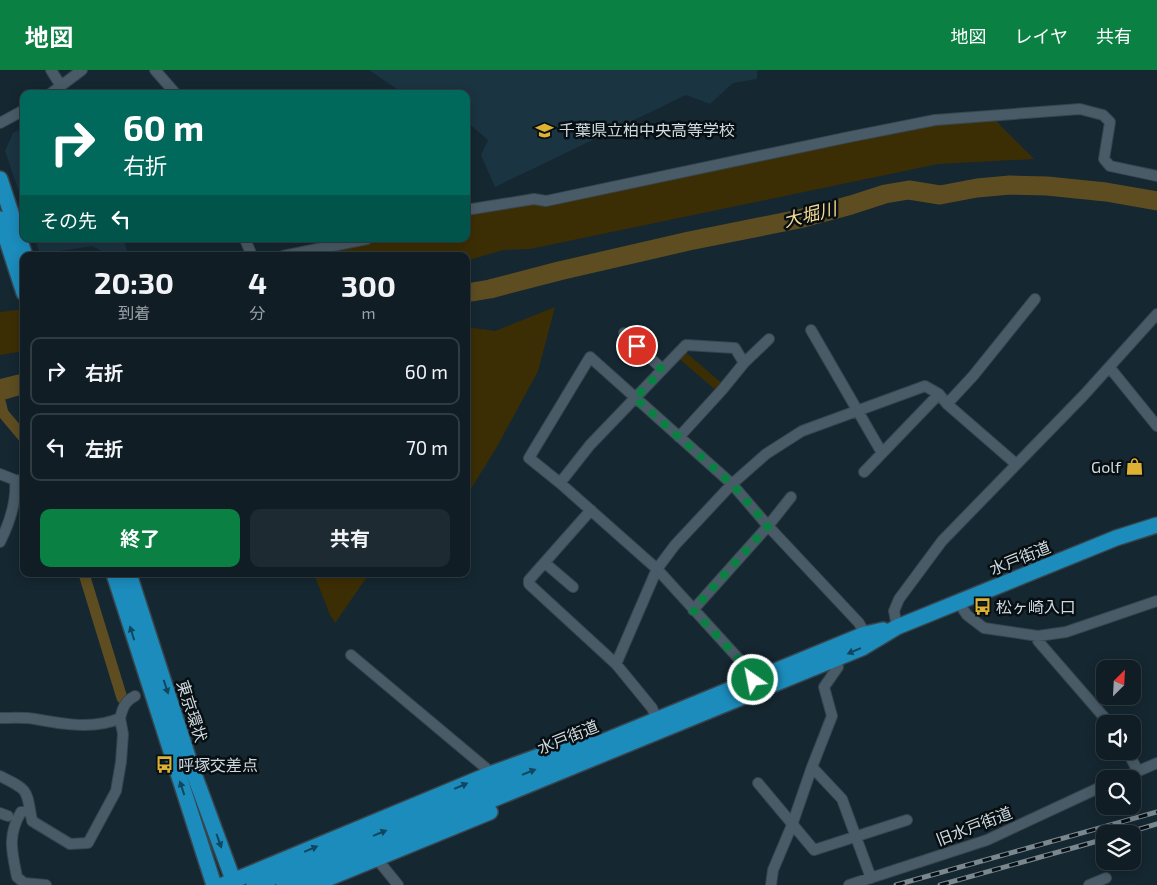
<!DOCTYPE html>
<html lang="ja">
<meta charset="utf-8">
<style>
body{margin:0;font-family:"Exo 2","Noto Sans JP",sans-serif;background:#1e2a32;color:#f1f3f6;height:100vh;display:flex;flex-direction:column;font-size:19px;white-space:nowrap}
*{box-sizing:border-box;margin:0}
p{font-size:16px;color:#9ca2a7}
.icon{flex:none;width:28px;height:28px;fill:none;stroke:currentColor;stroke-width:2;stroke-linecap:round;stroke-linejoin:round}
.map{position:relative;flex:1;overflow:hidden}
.drawer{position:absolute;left:20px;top:182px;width:450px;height:325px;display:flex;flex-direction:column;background:#101d25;border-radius:10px;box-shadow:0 2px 12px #0003,0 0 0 1px #303b42}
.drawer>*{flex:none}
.banner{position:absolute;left:20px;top:20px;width:450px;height:152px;border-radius:10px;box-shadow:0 2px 12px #0003,0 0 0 1px #303b42;background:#00695c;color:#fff;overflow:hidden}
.needle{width:32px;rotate:24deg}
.buttons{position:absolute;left:1096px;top:590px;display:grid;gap:10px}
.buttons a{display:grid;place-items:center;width:45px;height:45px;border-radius:10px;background:#101d25;box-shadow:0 2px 12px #0003,0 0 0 1px #303b42;font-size:25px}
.pin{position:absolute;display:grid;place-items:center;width:42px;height:42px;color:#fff;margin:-21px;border:2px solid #fff;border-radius:50%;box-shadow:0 1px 5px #0007}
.me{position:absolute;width:55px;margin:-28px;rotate:327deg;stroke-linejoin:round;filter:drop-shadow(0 0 4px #0008)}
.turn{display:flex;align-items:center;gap:18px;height:105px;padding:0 20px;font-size:22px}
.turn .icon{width:65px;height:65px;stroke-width:2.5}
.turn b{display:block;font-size:35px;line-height:42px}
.then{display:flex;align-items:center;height:48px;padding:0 20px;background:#0003;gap:10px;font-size:19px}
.eta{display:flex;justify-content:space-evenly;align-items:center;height:85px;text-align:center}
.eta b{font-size:30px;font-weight:700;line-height:35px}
.primary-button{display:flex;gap:10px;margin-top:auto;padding:10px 20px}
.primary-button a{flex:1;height:58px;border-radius:10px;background:#0b8043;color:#fff;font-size:20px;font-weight:700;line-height:58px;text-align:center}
.primary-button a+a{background:#1e2a32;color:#f1f3f6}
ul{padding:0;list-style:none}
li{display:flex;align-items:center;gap:15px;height:68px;margin:0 10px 8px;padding:0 10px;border:2px solid #303b42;border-radius:10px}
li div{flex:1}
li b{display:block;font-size:19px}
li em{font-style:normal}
header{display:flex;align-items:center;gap:30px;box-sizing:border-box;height:70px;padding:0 25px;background:#0b8043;color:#fff}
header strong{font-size:24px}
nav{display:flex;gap:28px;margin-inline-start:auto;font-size:18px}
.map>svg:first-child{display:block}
.built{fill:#1b3441}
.green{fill:#3c2e04}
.water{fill:#5d4d21}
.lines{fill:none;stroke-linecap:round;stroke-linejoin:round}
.canal{stroke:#5d4d21;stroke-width:11}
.river{stroke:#5d4d21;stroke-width:19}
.minor-casing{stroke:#37454d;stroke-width:12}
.highway-casing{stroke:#37454d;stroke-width:18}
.minor{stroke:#485b67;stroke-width:10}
.highway{stroke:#1b8cbc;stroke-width:15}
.rail-casing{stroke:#79878f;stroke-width:5}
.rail{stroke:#070f13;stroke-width:3;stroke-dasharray:9;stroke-linecap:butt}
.oneway{fill:#10475f}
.route{stroke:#0b8043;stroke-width:9;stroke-dasharray:0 16.2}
.labels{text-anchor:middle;stroke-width:5;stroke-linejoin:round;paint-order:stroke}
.poi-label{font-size:16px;fill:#cfdae0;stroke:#070f13;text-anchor:start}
.street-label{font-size:16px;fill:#cfdae0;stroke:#070f13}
.water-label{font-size:18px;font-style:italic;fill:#f6d992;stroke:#070f13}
</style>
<header>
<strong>地図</strong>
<nav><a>地図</a><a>レイヤ</a><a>共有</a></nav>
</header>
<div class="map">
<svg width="1157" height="815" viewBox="0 0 1157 815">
<rect width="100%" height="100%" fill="#152731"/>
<path class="built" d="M 369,0 L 757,0 L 757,9 L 733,13 L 710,34 L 686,25 L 495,117 L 481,85 L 488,70 L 466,51 L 466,24 L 404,24 Z
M 24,57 L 24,136 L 5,81 L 13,63 Z
M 35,169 L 124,169 L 128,186 L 112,186 L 92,176 L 40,184 Z"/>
<path class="green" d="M 994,49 L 1034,89 L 938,94 L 530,179 L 503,180 L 466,191 L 466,186 L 305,186 L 387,169 L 466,169 L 466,144 L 590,125 L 935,54 Z
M 555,237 L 538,301 L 498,375 L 466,427 L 466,257 L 495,261 Z
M 24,239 L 24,281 L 0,285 L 0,242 Z
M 682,279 L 724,315 L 719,323 L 676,286 Z
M 314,504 L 369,504 L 335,553 L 330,545 Z"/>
<path class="water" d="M 487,215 L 490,223 L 466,227 L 466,217 Z
M 24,303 L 24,324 L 0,331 L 0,309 Z"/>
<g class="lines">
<path class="canal" d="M 0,331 L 3,343 L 24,368
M 84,504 L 122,628"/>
<path class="river" d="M 466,223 L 490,219 L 559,201 L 689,171 L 799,149 L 851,135 L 885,124 L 909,120 L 940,125 L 977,118 L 1010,115 L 1047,116 L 1106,122 L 1157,131"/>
<defs>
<path id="minor" d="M 51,0 L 61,16
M 155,0 L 176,24
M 50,24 L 82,0
M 0,53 L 24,40
M 466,140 L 534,129 L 546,131 L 849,67 L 935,50 L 1080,39 L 1103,45 L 1110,52 L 1104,89 L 1110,96 L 1157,106
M 245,169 L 252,186
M 283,186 L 367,169
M 811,260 L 882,383
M 624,263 L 662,299
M 1110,298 L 1157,356
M 947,334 L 973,306 L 1035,229
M 679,367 L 722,320 L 744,293
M 864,402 L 939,324
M 0,404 L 15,410
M 560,413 L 590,375 L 686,275 L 735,278 L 744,293 L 769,269
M 591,440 L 529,510 L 529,514 L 616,594 L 652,638 L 657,650
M 0,472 C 10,452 17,432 15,410 L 24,411
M 545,493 L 573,517
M 958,532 L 967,545 L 984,558 L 1038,566 L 1066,562 L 1157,531
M 693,540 L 768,456 L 791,427
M 897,557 L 894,541 L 899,529 L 942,471 L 1084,325 L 1157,244
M 1038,566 L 1038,571 L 1110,654
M 351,585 L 487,699 L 490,704
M 616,594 L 657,499 L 675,475 L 732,414 L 766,384 L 802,361 L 925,316 L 939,324 L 947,334 L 1016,394
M 753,611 L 748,599 L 657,499 L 560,413 L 529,388 L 590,287 L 732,414 L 768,456 L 859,553 L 865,564
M 0,648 C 11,648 24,647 35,649 C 62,654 95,660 120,648 C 123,637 125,631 135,626
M 1127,681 L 1138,701
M 812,697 L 842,729 L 871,808
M 0,706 C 30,721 26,719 32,751 L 70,774 L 88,773 L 116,721 L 121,692 L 123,664 L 120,648
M 1120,709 L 1157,693
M 758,713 L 814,780 L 907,750
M 30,740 L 21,742 C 7,766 12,782 17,807 L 24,813 L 46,815
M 0,743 L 8,746
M 377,789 L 398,815
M 771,815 L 773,800 L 792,755 L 812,697 L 832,646 L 824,617 L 838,597 L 835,589
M 849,815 L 987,770 L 1105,715
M 1089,815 L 1106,808"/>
<path id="highway" d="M 0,109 L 25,186
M 0,149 L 24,223
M 114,504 L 214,815
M 129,504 L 190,693 L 235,815
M 223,815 L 490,704 L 586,669
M 254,815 L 865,564 L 883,560
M 284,815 L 862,578 L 897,557 L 1116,468 L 1157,455
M 312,815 L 490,742"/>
</defs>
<use href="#minor" class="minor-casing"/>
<use href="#highway" class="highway-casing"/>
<use href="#minor" class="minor"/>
<use href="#highway" class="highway"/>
<defs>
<path id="rail" d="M 1123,764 L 1157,754
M 896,815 L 1157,742
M 940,815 L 1105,769"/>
</defs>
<use href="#rail" class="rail-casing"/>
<use href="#rail" class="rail"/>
</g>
<defs><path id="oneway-solid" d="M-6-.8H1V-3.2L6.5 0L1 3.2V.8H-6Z" transform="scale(1.25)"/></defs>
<g class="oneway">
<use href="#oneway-solid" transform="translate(132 563) rotate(-107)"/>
<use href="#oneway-solid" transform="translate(854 581) rotate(157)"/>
<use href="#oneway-solid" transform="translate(166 617) rotate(72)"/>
<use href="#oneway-solid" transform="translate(529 702) rotate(-22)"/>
<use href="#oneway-solid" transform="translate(461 716) rotate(-23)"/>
<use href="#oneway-solid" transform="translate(182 718) rotate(-108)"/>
<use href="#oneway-solid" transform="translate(380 763) rotate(-22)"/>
<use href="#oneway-solid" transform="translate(219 771) rotate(70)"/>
<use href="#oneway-solid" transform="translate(311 779) rotate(-23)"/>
</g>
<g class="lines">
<path class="route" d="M 637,276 L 662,300 L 635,328 L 732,414 L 768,456 L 693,540 L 748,599 L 753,610"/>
</g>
<defs>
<symbol id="school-bare" viewBox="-9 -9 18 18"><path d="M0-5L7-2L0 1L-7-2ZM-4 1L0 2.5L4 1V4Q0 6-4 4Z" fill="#ddb133" stroke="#070f13" stroke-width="2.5" paint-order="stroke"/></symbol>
<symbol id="shop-bare" viewBox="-9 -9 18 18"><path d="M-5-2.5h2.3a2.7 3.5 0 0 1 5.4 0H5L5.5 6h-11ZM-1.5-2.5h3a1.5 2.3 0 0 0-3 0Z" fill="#ddb133" stroke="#070f13" stroke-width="2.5" paint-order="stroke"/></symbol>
<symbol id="bus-bare" viewBox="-9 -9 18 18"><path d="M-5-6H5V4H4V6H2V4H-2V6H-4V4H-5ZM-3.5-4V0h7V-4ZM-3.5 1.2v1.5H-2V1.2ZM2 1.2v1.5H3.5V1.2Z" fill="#ddb133" stroke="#070f13" stroke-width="2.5" paint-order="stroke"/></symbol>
</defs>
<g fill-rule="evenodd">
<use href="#school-bare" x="532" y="48" width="25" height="25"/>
<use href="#shop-bare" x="1122" y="384" width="25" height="25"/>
<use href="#bus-bare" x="970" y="524" width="25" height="25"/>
<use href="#bus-bare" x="152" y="682" width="25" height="25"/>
</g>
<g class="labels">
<g class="poi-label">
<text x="559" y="66">千葉県立柏中央高等学校</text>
<text x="1121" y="403" text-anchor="end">Golf</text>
<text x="996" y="543">松ヶ崎入口</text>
<text x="178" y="701">呼塚交差点</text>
</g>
<g class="street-label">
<text transform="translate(1020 488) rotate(-22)" y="6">水戸街道</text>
<text transform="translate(192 641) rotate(72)" y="6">東京環状</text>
<text transform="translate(568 667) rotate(-22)" y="6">水戸街道</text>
<text transform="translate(974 756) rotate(-21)" y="6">旧水戸街道</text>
</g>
<g class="water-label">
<text transform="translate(810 145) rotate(-14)" y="6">大堀川</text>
</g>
</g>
</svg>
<div class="buttons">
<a><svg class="needle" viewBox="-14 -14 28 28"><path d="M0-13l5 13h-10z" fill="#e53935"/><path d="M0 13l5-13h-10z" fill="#9ca2a7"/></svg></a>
<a><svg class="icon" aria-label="sound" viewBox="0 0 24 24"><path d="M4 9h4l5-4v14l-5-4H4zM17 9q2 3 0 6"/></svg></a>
<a><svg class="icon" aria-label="search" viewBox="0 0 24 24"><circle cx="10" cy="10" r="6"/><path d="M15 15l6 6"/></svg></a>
<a><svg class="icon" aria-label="layers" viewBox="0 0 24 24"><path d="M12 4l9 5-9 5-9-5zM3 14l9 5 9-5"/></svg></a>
</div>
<div class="pin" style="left:637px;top:276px;background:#d93025"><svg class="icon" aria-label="arrive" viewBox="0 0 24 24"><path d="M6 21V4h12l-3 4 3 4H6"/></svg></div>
<svg class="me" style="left:753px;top:610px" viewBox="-20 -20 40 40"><circle r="17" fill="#0b8043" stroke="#fff" stroke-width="3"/><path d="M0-11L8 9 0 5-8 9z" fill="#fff"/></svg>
<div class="banner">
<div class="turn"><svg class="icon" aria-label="right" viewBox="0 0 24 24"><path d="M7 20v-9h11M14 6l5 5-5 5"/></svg><div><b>60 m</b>右折</div></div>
<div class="then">その先<svg class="icon" aria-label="left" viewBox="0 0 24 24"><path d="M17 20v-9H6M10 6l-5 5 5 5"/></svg></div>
</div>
<section class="drawer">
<div class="eta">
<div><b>20:30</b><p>到着</p></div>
<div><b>4</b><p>分</p></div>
<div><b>300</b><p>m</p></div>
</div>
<ul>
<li><svg class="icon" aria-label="right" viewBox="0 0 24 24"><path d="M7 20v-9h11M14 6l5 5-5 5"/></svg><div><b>右折</b></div><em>60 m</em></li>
<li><svg class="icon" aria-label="left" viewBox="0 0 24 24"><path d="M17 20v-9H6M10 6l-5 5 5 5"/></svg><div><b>左折</b></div><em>70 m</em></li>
</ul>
<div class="primary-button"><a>終了</a><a>共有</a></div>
</section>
</div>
